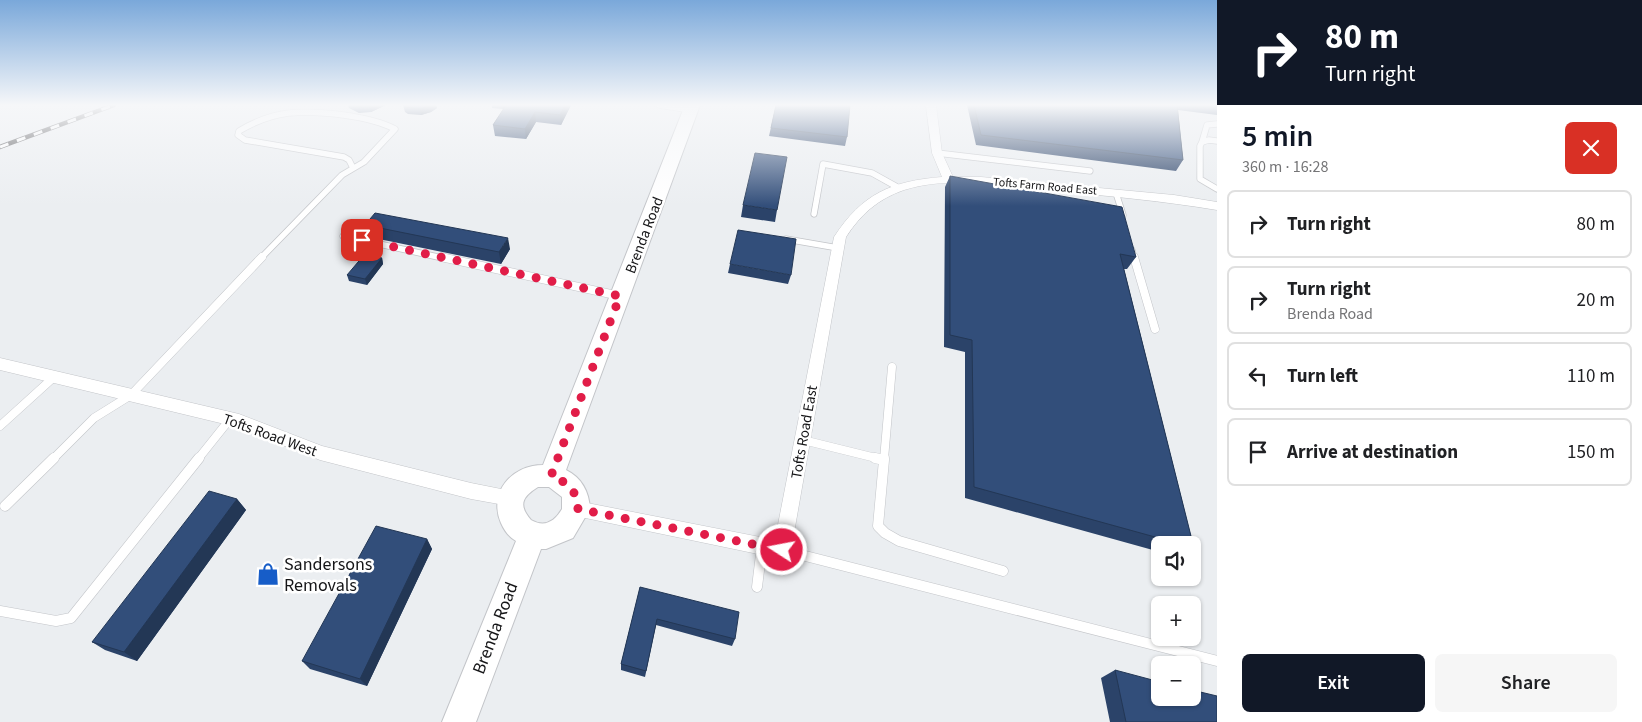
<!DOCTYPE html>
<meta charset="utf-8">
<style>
body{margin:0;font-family:"Source Sans 3",sans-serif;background:#f6f6f6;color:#202124;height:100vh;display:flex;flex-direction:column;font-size:19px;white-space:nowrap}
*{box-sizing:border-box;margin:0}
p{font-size:16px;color:#757577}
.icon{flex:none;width:28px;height:28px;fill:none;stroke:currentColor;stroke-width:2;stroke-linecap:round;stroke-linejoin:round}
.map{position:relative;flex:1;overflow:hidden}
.details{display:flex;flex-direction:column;background:#fff;width:425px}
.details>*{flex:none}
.guide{background:#111827;color:#fff;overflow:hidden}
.buttons{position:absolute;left:1151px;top:536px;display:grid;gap:10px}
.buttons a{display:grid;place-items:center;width:50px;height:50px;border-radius:8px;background:#fff;box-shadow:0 1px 4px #0004;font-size:25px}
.pin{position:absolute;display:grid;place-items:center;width:42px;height:42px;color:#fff;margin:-21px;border-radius:10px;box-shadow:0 2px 8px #0006}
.me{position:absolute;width:55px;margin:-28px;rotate:281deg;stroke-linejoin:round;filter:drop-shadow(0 0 4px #0008)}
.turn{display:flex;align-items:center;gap:18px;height:105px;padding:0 25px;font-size:22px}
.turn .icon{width:65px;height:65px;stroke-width:2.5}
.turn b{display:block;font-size:35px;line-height:42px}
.round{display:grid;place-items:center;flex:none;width:52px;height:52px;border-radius:8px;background:#f6f6f6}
.overview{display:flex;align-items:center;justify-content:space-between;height:85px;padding:0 25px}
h1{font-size:30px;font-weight:600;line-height:38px;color:#111827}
.action{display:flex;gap:10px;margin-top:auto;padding:10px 25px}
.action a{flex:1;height:58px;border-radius:8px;background:#111827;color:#fff;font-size:20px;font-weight:600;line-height:58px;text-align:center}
.action a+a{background:#f6f6f6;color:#202124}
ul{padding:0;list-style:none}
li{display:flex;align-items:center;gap:15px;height:68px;margin:0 10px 8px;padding:0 15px;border:2px solid #e0e0e0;border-radius:8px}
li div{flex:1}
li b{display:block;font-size:19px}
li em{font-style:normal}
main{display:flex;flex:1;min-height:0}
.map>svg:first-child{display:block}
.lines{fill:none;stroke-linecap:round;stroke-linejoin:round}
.service-far2-casing{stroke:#c3c5c9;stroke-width:7}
.service-far1-casing{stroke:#c3c5c9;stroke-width:9}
.service-casing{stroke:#c3c5c9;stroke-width:11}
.minor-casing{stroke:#c3c5c9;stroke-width:1}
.secondary-casing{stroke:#c3c5c9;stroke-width:2}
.service-far2{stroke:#fff;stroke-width:5.5}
.service-far1{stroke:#fff;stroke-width:8}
.service{stroke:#fff;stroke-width:10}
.minor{fill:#fff;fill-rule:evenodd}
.secondary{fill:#fff;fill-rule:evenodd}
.rail-casing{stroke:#454548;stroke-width:4.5}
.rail{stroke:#fff;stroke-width:3;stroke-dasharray:9;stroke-linecap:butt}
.wall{fill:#2b4369}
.shaded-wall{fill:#233755}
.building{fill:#324e7a;stroke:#233755}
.route{stroke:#e11d48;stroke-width:9;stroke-dasharray:0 16.2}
.labels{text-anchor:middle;stroke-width:5;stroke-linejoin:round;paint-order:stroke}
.far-street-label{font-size:12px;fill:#151517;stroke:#fff}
.street-label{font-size:15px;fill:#151517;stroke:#fff}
.near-poi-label{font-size:18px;fill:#151517;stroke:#fff;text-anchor:start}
.near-street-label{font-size:18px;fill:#151517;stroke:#fff}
</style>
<main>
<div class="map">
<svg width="1217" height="722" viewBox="0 0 1217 722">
<rect width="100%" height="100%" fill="#ebeef1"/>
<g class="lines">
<defs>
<path id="service-far2" d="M 659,105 L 691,110
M 1217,141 L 1209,140 L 1202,142 L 1200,146 L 1200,179 L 1217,189
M 1202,142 L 1207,125 L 1217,124
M 937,153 L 1090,171
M 1116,193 L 1123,215
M 814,214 L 823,164 L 872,173 L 899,188
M 343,236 L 447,259
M 786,239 L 838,248
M 1132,250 L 1134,259
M 260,259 L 342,175 L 364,162 L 395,129 C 370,116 318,110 289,113 C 272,115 254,122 239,131 L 238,135 L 245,140 L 344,157 L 349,160 L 353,168"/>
<path id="service-far1" d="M 441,257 L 620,296
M 1134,257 L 1155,329
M 0,426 L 54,377
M 803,440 L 880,459
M 53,459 L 94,418 L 131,395 L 262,257
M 198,459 L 230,419
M 884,459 L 892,367"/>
<path id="service" d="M 875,458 L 884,460 L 884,458
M 884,460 L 878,526 L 885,533 L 899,541 L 1003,571
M 5,506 L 54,458
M 782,550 L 1217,661
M 757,587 L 762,546
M 0,611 L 56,621 L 71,618 L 199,458"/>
<path id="minor" d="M 926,105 L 936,105 L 942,153 L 953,177 L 981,177 L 1174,195 L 1217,202 L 1217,210 C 1163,201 1109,196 1055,191 C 1006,186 951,175 904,190 C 878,199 861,214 846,237 L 791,550 L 789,556 L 782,559 L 571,515 L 568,509 L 571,503 L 577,501 L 775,540 L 834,237 C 862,194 891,181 942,177 L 932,153 Z
M 0,358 L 239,414 L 322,446 L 471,483 L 516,492 L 519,498 L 516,504 L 510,506 L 471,499 L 320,460 L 237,427 L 0,370 Z"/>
<path id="secondary" d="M 685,105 L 700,105 L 566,470 C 582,478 589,492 590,509 L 573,538 L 546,549 L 541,549 L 476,722 L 442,722 L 516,541 C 509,537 504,530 501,523 C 488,493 511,465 543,465 ZM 538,487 L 549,487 L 562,497 L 562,509 C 555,521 545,528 531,520 C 518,505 522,497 538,487 Z"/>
</defs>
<use href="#service-far2" class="service-far2-casing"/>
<use href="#service-far1" class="service-far1-casing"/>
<use href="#service" class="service-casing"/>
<use href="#minor" class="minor-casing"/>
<use href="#secondary" class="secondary-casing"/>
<use href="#service-far2" class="service-far2"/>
<use href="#service-far1" class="service-far1"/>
<use href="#service" class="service"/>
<use href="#minor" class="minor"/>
<use href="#secondary" class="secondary"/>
<defs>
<path id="rail" d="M 0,147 L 114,105"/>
</defs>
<use href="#rail" class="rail-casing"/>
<use href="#rail" class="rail"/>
</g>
<path class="wall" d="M 348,105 L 386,105 L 371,112 L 359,113 L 349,108 Z
M 403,105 L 436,105 L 437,108 L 431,112 L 421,115 L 408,114 L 405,112 Z
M 492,105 L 571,105 L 561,125 L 536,122 L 526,139 L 495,136 L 493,125 L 504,109 L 492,108 Z
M 776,105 L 847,137 L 845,146 L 769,136 Z
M 967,105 L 1217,105 L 1217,115 L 1178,110 L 1183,160 L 1176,171 L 976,145 Z
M 950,176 L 1136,257 L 1127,269 L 1124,269 L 1194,548 L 1192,548 L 1192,545 L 1160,545 L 1160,552 L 965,498 L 965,352 L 944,347 L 945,187 Z
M 743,205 L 777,210 L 775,222 L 741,217 Z
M 365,225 L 510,249 L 501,264 L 369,237 Z
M 382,258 L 383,264 L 367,285 L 349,281 L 347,275 Z
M 730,264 L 791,275 L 788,284 L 728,273 Z
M 237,499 L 246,510 L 137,661 L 105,650 L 92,642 Z
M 427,539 L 432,549 L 367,686 L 310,669 L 302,661 Z
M 640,587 L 735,639 L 732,646 L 656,625 L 645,677 L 621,670 L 621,664 Z
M 1115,670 L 1217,722 L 1110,722 L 1101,678 Z"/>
<path class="shaded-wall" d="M 370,105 L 386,105 L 371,112 L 369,106 Z
M 430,105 L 436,105 L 437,108 L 431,112 L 421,115 L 420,109 Z
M 565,105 L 571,105 L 561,125 L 560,115 Z
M 535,112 L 536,122 L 526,139 L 525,129 Z
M 508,238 L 510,249 L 501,264 L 499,252 Z
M 382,258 L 383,264 L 367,285 L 365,279 Z
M 237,499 L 246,510 L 137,661 L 124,652 Z
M 427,539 L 432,549 L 367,686 L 360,679 Z"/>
<path class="building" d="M 355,105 L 370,105 L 357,106 Z
M 404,105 L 430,105 L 420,109 L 406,107 Z
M 506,105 L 565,105 L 560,115 L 535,112 L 525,129 L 493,125 Z
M 776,105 L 850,105 L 847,137 L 771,128 Z
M 974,105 L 1177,105 L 1183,160 L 981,135 Z
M 755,153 L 787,157 L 777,210 L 743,205 Z
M 950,176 L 1122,207 L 1136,257 L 1120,254 L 1194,548 L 1192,547 L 1192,545 L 1184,545 L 974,487 L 972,340 L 950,335 Z
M 375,213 L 508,238 L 499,252 L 365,225 Z
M 738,230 L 796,239 L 791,275 L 730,264 Z
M 364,255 L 382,258 L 365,279 L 347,275 Z
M 209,491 L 237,499 L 124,652 L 92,642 Z
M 376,526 L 427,539 L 360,679 L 302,661 Z
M 640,587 L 739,612 L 735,639 L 657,619 L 646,671 L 621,664 Z
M 1115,670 L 1160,682 L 1160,698 L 1192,698 L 1192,690 L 1217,696 L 1217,722 L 1126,722 Z"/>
<linearGradient id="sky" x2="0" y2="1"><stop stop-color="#7aa8da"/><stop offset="0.51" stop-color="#f6f7f9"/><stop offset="1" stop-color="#f6f7f9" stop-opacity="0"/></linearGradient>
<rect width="1217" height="206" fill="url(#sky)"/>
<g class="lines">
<path class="route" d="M 362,240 L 620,296 L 551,476 C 569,483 576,489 578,509 L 782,550"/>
</g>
<defs>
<symbol id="shop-bare" viewBox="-9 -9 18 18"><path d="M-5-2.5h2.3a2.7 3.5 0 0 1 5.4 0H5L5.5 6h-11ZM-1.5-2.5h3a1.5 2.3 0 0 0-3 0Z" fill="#175dc8" stroke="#fff" stroke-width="2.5" paint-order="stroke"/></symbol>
</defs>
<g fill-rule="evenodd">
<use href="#shop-bare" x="252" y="558" width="32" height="32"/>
</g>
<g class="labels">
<g class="far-street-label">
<text transform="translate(1045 186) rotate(5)" y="4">Tofts Farm Road East</text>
</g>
<g class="street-label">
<text transform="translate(644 235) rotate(-69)" y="5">Brenda Road</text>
<text transform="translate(804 432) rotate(-80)" y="5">Tofts Road East</text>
<text transform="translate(270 435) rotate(20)" y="5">Tofts Road West</text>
</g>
<g class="near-poi-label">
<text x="284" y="570">Sandersons<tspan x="284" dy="21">Removals</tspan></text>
</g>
<g class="near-street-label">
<text transform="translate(495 628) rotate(-69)" y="6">Brenda Road</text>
</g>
</g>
</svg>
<div class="buttons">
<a><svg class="icon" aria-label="sound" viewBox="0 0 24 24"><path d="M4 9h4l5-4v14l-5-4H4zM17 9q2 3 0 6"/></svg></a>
<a>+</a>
<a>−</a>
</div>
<div class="pin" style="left:362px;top:240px;background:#d93025"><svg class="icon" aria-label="arrive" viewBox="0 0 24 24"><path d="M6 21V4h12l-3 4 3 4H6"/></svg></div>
<svg class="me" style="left:782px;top:550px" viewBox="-20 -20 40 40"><circle r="17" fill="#e11d48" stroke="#fff" stroke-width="3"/><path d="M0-11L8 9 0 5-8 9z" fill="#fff"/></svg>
</div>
<section class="details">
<div class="guide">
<div class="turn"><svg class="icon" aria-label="right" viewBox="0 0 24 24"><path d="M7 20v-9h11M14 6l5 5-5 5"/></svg><div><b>80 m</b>Turn right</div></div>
</div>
<div class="overview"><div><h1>5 min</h1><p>360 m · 16:28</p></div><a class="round" style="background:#d93025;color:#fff"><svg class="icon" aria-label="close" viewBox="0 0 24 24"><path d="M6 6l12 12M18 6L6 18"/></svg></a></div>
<ul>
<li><svg class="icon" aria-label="right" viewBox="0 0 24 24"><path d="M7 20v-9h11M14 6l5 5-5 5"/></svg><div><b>Turn right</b></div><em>80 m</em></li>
<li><svg class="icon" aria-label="right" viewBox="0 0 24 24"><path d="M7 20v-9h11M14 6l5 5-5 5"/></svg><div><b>Turn right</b><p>Brenda Road</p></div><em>20 m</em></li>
<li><svg class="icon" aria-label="left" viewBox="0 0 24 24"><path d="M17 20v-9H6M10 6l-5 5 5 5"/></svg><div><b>Turn left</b></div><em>110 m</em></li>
<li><svg class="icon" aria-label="arrive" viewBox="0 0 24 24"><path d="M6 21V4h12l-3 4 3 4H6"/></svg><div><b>Arrive at destination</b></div><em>150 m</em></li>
</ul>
<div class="action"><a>Exit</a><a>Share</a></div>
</section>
</main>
